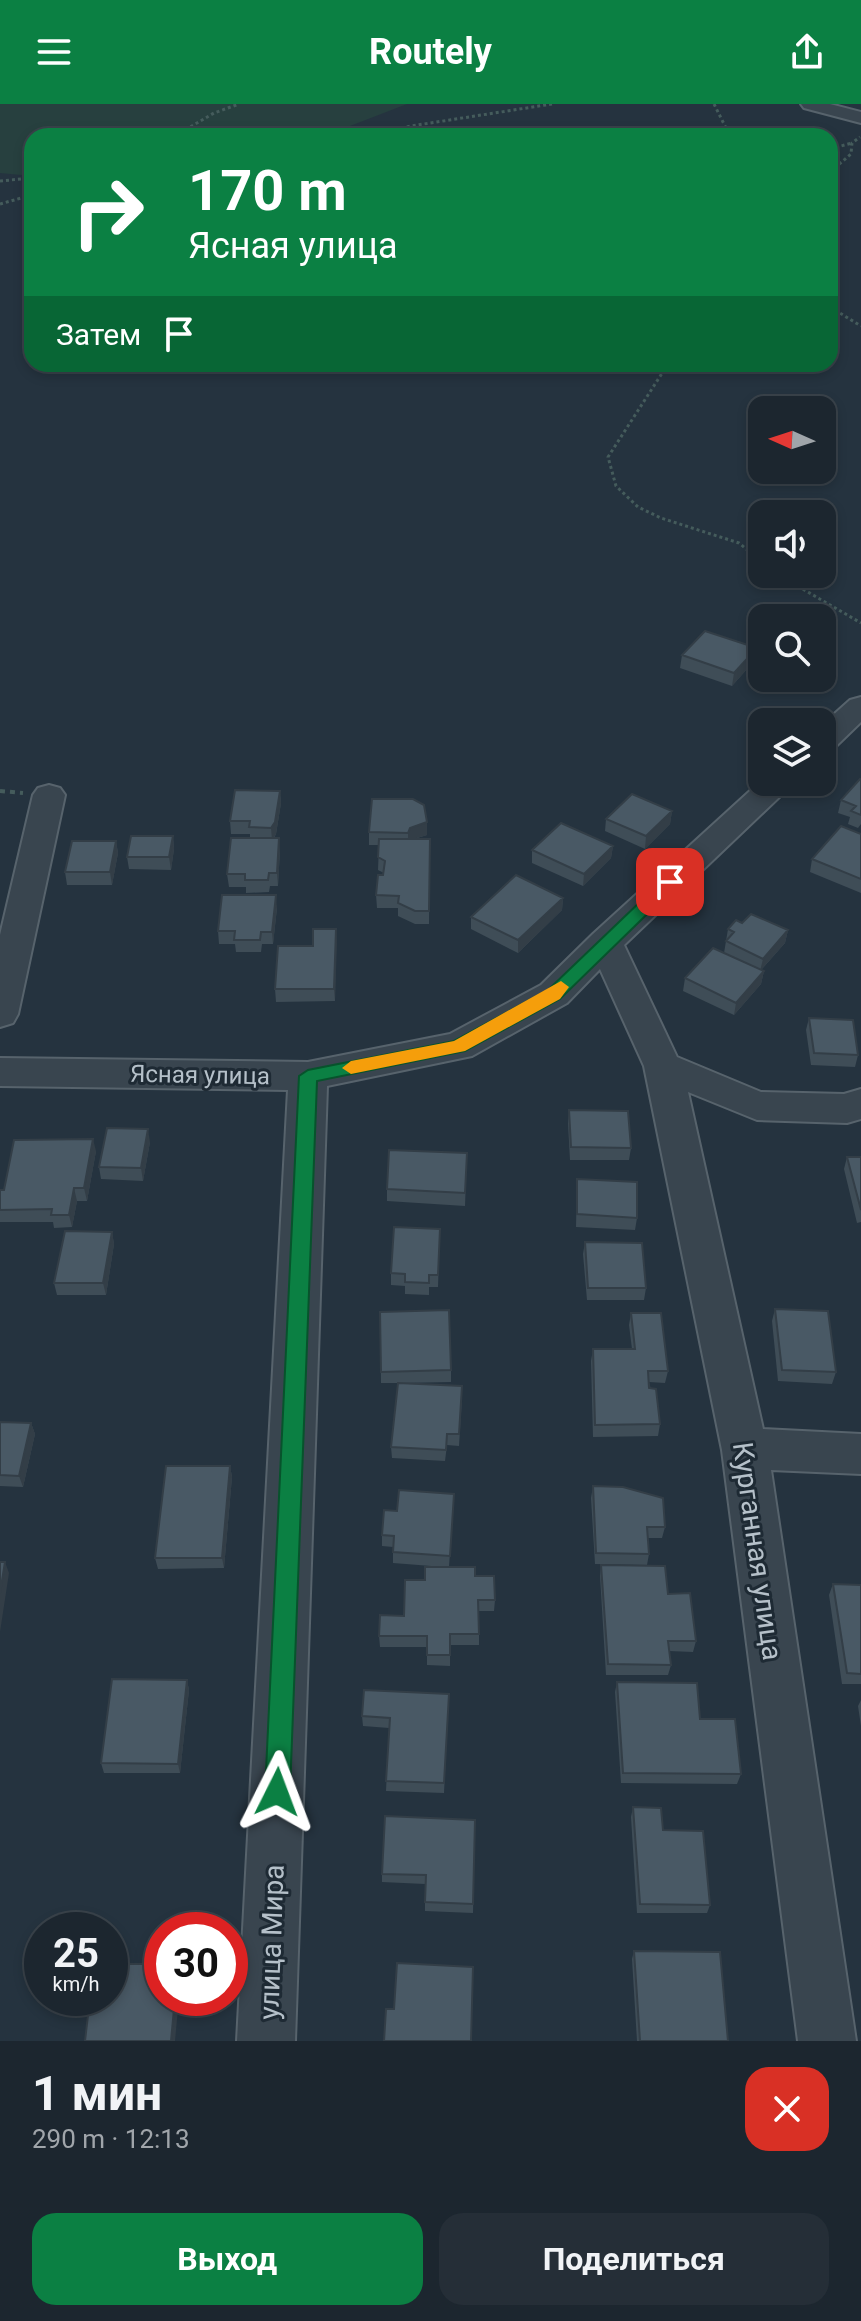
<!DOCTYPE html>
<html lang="ru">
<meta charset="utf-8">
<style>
body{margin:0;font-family:Roboto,sans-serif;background:#252e37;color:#f1f3f6;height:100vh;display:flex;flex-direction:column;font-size:30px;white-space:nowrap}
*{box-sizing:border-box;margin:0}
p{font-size:26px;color:#a0a5aa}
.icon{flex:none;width:44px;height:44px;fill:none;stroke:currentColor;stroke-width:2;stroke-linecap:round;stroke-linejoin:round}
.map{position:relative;height:1937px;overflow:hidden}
.details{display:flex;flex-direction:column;background:#1c262f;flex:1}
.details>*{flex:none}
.hud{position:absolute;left:24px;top:24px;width:814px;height:244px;border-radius:24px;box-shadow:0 4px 12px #0003,0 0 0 2px #3a434b;background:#0b8043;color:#fff;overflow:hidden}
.needle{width:52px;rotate:273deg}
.buttons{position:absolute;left:748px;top:292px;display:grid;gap:16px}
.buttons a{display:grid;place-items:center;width:88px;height:88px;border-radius:16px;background:#1c262f;box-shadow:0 4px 12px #0003,0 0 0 2px #3a434b;font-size:40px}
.speed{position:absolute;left:24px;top:1808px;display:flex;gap:16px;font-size:40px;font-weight:700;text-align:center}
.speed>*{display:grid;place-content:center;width:104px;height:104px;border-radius:50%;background:#1c262f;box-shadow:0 4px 12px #0003,0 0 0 2px #3a434b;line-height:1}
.speed small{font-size:20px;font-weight:400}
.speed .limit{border:12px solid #d22;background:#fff;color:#111}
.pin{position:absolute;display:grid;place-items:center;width:68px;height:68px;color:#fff;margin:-34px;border-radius:16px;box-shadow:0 4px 12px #0006}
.me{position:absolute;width:88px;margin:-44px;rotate:3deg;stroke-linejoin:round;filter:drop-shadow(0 0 6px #0008)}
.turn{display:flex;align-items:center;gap:28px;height:168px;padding:0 32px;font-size:36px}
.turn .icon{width:104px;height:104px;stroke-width:2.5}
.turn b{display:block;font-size:56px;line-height:68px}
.then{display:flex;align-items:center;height:76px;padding:0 32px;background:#0003;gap:16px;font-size:30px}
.round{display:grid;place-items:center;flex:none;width:84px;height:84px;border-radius:24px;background:#252e37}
.headline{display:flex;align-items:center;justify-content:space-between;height:136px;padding:0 32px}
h1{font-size:48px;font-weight:700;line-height:60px}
.cta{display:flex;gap:16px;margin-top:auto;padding:16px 32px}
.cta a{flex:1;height:92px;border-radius:24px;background:#0b8043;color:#fff;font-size:32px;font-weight:700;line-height:92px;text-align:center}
.cta a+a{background:#252e37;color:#f1f3f6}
header{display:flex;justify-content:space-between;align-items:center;height:104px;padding:0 32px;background:#0b8043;color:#fff;font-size:36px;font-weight:700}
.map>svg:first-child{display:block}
.green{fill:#27403f}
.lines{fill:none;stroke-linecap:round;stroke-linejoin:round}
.minor-casing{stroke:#57636c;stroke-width:4}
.path-far1{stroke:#455c5c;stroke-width:3;stroke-dasharray:3 3;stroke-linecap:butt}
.path{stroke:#455c5c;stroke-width:4;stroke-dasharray:5 5;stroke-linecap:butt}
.minor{fill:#39454f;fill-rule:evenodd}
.wall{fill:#3f4d57}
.shaded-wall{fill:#333e47}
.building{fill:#495965;stroke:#333e47;stroke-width:2}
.route{fill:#0b8043;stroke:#07532c;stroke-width:2}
.slow{fill:#f59e0b}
.labels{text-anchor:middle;stroke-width:6;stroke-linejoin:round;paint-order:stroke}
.street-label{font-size:24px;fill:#b5c0c9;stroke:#1e2a34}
.near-street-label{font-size:28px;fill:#b5c0c9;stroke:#1e2a34}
</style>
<header><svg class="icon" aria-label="menu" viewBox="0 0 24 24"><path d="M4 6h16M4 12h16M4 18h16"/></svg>Routely<svg class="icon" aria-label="share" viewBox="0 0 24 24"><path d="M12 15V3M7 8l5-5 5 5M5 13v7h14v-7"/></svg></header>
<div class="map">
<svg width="861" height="1937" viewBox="0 0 861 1937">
<rect width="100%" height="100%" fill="#25333f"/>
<path class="green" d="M 0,0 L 407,0 L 324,32 L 32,32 L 32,72 L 0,69 Z"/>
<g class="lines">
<defs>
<path id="minor" d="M 801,0 L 830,0 L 861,8 L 861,19 L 804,4 Z
M 861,593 L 861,618 L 833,645 L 822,647 L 822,621 L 850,596 Z
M 762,676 L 795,678 L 624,841 L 677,953 L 761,988 L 844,990 L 861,985 L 861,1015 L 847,1019 L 757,1016 L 688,988 L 763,1325 L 861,1330 L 861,1370 L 771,1366 L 856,1937 L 798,1937 L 722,1346 L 644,962 L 600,865 L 567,899 L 472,952 L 327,982 L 295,1937 L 237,1937 L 288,986 L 0,982 L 0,954 L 308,958 L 450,930 L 541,881 L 593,830 Z
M 49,681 L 60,684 L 65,691 L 18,910 L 13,919 L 0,923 L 0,831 L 33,691 L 38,684 Z"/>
</defs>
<use href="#minor" class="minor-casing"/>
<path class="path-far1" d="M 714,0 L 730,32
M 175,32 L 214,9 L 239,0
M 372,32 L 411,22 L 552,0
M 830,45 L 852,39
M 830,68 L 851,50 L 852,39 L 860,33
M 0,77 L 32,74
M 0,100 L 32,91
M 830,203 L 861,222
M 668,260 L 608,353 L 616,382 L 638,403 L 661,414 L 739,439 L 762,458
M 777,470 L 861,519"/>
<path class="path" d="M 0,687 L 23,689"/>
<use href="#minor" class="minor"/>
</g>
<path class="wall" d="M 682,551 L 755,556 L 732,582 L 680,564 Z
M 861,676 L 861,720 L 858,724 L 848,720 L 850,713 L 838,709 L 841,696 Z
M 280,687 L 281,699 L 276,730 L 274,734 L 280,746 L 278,782 L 270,782 L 269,788 L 246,789 L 246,783 L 229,783 L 227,770 L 250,734 L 250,730 L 231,730 L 230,717 Z
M 672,707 L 670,720 L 645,745 L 605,727 L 606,715 Z
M 427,718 L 427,731 L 414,735 L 430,735 L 429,820 L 415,820 L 398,812 L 398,804 L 377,804 L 376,791 L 384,769 L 378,766 L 379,741 L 369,741 L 369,728 Z
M 861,730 L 861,789 L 810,768 L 812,755 Z
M 173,732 L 174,745 L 171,766 L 129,765 L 127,753 Z
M 116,737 L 118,749 L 112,781 L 67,781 L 65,768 Z
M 613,742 L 611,754 L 583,782 L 532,759 L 532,746 Z
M 563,794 L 562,806 L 518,849 L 471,825 L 471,813 Z
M 277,804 L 273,840 L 262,840 L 261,848 L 236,848 L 235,840 L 219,840 L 218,827 Z
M 742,819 L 788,826 L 785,839 L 761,866 L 764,867 L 761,880 L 734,911 L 683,887 L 685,874 L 724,849 L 728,825 Z
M 336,825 L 335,897 L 276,898 L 275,885 L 313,842 Z
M 809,914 L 858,951 L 855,963 L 811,961 L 806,926 Z
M 569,1006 L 631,1044 L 629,1056 L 570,1056 L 568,1019 Z
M 150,1038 L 143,1077 L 101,1075 L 99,1063 Z
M 96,1047 L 87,1097 L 77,1097 L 72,1123 L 54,1124 L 53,1118 L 0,1118 L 0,1086 L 4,1086 Z
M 467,1049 L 465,1102 L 387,1097 L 387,1085 Z
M 847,1053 L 861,1053 L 861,1118 L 857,1119 L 844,1065 Z
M 577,1075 L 637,1114 L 635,1126 L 576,1123 Z
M 440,1125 L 438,1183 L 429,1183 L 429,1191 L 405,1190 L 405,1182 L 391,1181 L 391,1169 Z
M 112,1128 L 114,1140 L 106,1191 L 57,1191 L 54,1179 Z
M 585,1138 L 646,1184 L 644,1196 L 587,1196 L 583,1150 Z
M 775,1205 L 836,1268 L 832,1280 L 778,1277 L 772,1217 Z
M 380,1208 L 451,1266 L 451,1278 L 401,1279 L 462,1294 L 459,1342 L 447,1341 L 445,1357 L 392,1354 L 391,1343 L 398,1279 L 381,1279 Z
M 631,1209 L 668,1267 L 665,1279 L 649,1278 L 660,1320 L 658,1332 L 593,1333 L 591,1257 L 593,1245 L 632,1245 L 629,1221 Z
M 0,1318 L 31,1319 L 35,1330 L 23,1383 L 0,1382 Z
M 230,1362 L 232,1373 L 224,1464 L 158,1465 L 155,1454 Z
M 593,1382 L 665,1423 L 662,1434 L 648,1434 L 649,1450 L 647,1461 L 595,1460 L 591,1394 Z
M 454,1390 L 449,1463 L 475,1472 L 495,1496 L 494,1507 L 479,1507 L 479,1541 L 450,1541 L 450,1562 L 427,1561 L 427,1543 L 380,1543 L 379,1532 L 404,1512 L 425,1476 L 444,1463 L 393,1459 L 393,1443 L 382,1442 L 382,1431 L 397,1407 Z
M 601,1461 L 668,1490 L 696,1537 L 693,1548 L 669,1547 L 671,1561 L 668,1571 L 606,1571 L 600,1472 Z
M 833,1480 L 861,1481 L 861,1580 L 842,1580 L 829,1491 Z
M 187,1576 L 189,1586 L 180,1669 L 104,1669 L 101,1659 Z
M 617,1578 L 700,1615 L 741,1670 L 737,1680 L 621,1679 L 615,1588 Z
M 449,1590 L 444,1689 L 386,1687 L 389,1624 L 363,1622 L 362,1612 Z
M 861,1596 L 861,1622 L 858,1602 Z
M 633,1703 L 710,1801 L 707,1809 L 637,1809 L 631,1713 Z
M 475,1716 L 473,1809 L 425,1807 L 425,1780 L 382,1778 L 382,1770 Z
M 634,1847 L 728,1937 L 637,1937 L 632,1855 Z"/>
<path class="shaded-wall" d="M 757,544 L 755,556 L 732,582 L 734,569 Z
M 280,687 L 281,699 L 276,730 L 272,736 L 271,724 Z
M 672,707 L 670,720 L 645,745 L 646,732 Z
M 427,718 L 427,731 L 410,736 L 408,742 L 408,729 L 410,724 Z
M 173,732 L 174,745 L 171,766 L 169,753 Z
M 279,734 L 280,746 L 278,782 L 277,769 Z
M 116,737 L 118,749 L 112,781 L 110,768 Z
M 613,742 L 611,754 L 583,782 L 584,770 Z
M 276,791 L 277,804 L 273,840 L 272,828 Z
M 563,794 L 562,806 L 518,849 L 518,836 Z
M 336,825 L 337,838 L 335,897 L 334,885 Z
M 788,826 L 785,839 L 760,867 L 763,855 Z
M 764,867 L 761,880 L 734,911 L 736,899 Z
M 148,1025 L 150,1038 L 143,1077 L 141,1064 Z
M 93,1035 L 96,1047 L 87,1097 L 84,1084 Z
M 74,1084 L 77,1097 L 72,1123 L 69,1111 Z
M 112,1128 L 114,1140 L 106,1191 L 103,1179 Z
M 31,1319 L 35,1330 L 23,1383 L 19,1372 Z
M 230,1362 L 232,1373 L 224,1464 L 222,1454 Z
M 5,1458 L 9,1469 L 0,1528 L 0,1489 Z
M 187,1576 L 189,1586 L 180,1669 L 178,1660 Z
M 175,1894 L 179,1894 L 175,1937 L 171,1937 Z"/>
<path class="building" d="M 705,527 L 757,544 L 734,569 L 682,551 Z
M 860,675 L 861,676 L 861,711 L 851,707 L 856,702 L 841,696 Z
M 235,686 L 280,687 L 275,718 L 271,724 L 249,723 L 250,717 L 230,717 Z
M 632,690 L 672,707 L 646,732 L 606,715 Z
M 372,695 L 413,695 L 424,701 L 427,718 L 410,724 L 408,729 L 369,728 Z
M 561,719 L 613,742 L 584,770 L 532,746 Z
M 841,722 L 861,730 L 861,775 L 812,755 Z
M 131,732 L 173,732 L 169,753 L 127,753 Z
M 231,734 L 279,734 L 277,769 L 269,769 L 268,776 L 245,776 L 245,770 L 227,770 Z
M 379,735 L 430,735 L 429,807 L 415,807 L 398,799 L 399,792 L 376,791 L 378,771 L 383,771 L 385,757 L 378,753 Z
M 72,737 L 116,737 L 110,768 L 65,768 Z
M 516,771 L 563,794 L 518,836 L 471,813 Z
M 222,791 L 276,791 L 272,828 L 261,828 L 260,836 L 234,836 L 235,827 L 218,827 Z
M 751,810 L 788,826 L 763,855 L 726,837 L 734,828 L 728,825 L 736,816 L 742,819 Z
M 313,825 L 336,825 L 334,885 L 275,885 L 278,842 L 313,842 Z
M 713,844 L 764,867 L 736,899 L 685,874 Z
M 809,914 L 853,916 L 858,951 L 814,949 Z
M 569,1006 L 628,1007 L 631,1044 L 571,1043 Z
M 107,1024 L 148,1025 L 141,1064 L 99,1063 Z
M 93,1035 L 84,1084 L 74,1084 L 69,1111 L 51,1111 L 52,1105 L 0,1106 L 0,1086 L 4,1086 L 14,1036 Z
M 389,1046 L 467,1049 L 465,1089 L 387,1085 Z
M 847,1053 L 861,1053 L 861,1106 Z
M 577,1075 L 637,1078 L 637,1114 L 577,1110 Z
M 394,1123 L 440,1125 L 438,1171 L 429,1171 L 429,1179 L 405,1178 L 405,1170 L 391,1169 Z
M 65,1127 L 112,1128 L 103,1179 L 54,1179 Z
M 585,1138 L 642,1139 L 646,1184 L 588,1184 Z
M 775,1205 L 828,1207 L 836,1268 L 782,1266 Z
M 449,1206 L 451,1266 L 381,1268 L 380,1208 Z
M 631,1209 L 661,1209 L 668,1267 L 648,1267 L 649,1284 L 656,1285 L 660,1320 L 595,1321 L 593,1245 L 635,1245 Z
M 398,1279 L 462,1282 L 459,1330 L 447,1330 L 446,1346 L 391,1343 Z
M 0,1318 L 31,1319 L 19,1372 L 0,1371 Z
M 166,1362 L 230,1362 L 222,1454 L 155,1454 Z
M 593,1382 L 623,1383 L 663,1394 L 665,1423 L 647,1423 L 649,1450 L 596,1449 Z
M 399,1386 L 454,1390 L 450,1452 L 393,1448 L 394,1432 L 382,1431 L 384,1406 L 397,1407 Z
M 0,1458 L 5,1458 L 0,1489 Z
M 601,1461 L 665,1462 L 668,1490 L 690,1489 L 696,1537 L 668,1537 L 671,1561 L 608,1560 Z
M 425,1463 L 475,1463 L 475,1472 L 494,1472 L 495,1496 L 478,1496 L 479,1530 L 450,1530 L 450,1551 L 427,1551 L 427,1532 L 379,1532 L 380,1511 L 404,1512 L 405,1476 L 425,1476 Z
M 833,1480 L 861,1481 L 861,1570 L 847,1569 Z
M 112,1575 L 187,1576 L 178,1660 L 101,1659 Z
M 617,1578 L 697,1579 L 700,1615 L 735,1615 L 741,1670 L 623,1669 Z
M 364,1586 L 449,1590 L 444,1679 L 386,1677 L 390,1614 L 362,1612 Z
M 633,1703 L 661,1704 L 663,1726 L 703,1727 L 710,1801 L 640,1800 Z
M 385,1712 L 475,1716 L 473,1800 L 425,1798 L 426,1771 L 382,1770 Z
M 634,1847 L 720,1848 L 728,1937 L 640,1937 Z
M 397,1859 L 473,1863 L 471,1937 L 384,1937 L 386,1905 L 394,1905 Z
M 110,1860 L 162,1860 L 162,1894 L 175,1894 L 171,1937 L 85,1937 L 90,1894 L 110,1894 Z"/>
<path class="route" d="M 670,773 L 679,778 L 676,782 L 560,895 L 465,947 L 317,977 L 290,1688 L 286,1697 L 277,1701 L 268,1697 L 265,1688 L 299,972 L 308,966 L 454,937 L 548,886 L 665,774 Z"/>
<path class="slow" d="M 561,877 L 569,883 L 560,895 L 465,947 L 351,970 L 342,964 L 351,957 L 454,937 Z"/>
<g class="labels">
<g class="street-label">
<text transform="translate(200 971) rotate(1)" y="8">Ясная улица</text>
</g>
<g class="near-street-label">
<text transform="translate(758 1447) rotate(82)" y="10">Курганная улица</text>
<text transform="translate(271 1838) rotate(-88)" y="10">улица Мира</text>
</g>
</g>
</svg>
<div class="buttons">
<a><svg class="needle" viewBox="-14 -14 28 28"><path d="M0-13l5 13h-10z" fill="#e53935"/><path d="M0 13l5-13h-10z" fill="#a0a5aa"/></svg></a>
<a><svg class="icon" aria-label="sound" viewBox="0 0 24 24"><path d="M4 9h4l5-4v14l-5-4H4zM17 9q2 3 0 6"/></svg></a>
<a><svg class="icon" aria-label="search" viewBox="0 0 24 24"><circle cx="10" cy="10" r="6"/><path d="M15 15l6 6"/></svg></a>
<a><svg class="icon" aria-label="layers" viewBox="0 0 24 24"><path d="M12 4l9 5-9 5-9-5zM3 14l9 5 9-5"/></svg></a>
</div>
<div class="speed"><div>25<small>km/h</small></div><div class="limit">30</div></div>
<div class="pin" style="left:670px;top:778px;background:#d93025"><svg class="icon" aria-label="arrive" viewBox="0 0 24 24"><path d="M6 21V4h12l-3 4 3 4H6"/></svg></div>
<svg class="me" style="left:277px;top:1688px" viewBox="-20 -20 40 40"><path d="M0-17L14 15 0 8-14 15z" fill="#0b8043" stroke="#fff" stroke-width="4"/></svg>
<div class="hud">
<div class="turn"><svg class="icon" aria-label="right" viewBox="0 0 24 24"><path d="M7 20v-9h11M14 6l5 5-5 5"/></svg><div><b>170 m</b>Ясная улица</div></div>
<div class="then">Затем<svg class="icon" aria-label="arrive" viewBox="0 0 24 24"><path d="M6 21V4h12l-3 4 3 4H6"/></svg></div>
</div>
</div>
<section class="details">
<div class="headline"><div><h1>1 мин</h1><p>290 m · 12:13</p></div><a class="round" style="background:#d93025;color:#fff"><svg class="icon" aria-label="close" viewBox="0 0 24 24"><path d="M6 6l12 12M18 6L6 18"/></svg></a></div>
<div class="cta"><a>Выход</a><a>Поделиться</a></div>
</section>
